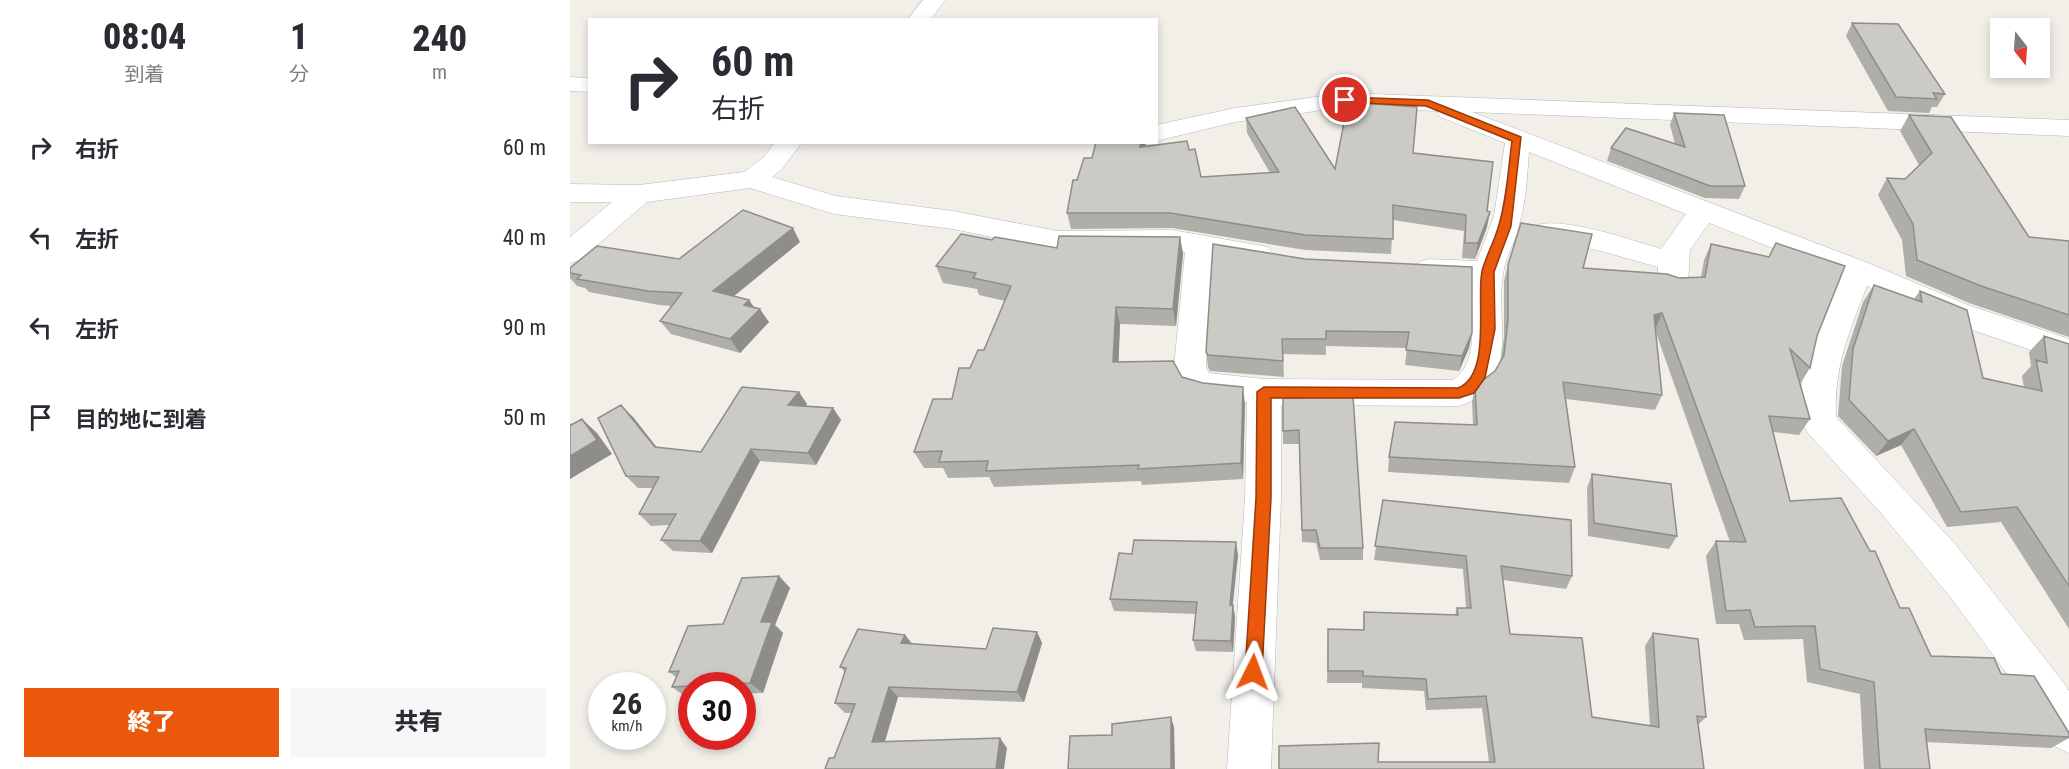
<!DOCTYPE html>
<html lang="ja">
<meta charset="utf-8">
<style>
body{margin:0;font-family:"Roboto Condensed","Noto Sans JP",sans-serif;background:#f7f7f7;color:#2b2b33;height:100vh;display:flex;flex-direction:column;font-size:22px;white-space:nowrap}
*{box-sizing:border-box;margin:0}
p{font-size:20px;color:#7c7c81}
.icon{flex:none;width:33px;height:33px;fill:none;stroke:currentColor;stroke-width:2;stroke-linecap:round;stroke-linejoin:round}
.map{position:relative;flex:1;overflow:hidden}
.details{display:flex;flex-direction:column;background:#fff;width:570px}
.details>*{flex:none}
.top-card{position:absolute;left:18px;top:18px;width:570px;height:126px;border-radius:0px;box-shadow:0 3px 9px #0003;background:#fff;color:#2b2b33;overflow:hidden}
.needle{width:39px;rotate:163deg}
.controls{position:absolute;left:1420px;top:18px;display:grid;gap:12px}
.controls a{display:grid;place-items:center;width:60px;height:60px;border-radius:0px;background:#fff;box-shadow:0 3px 9px #0003;font-size:30px}
.speed{position:absolute;left:18px;top:672px;display:flex;gap:12px;font-size:30px;font-weight:700;text-align:center}
.speed>*{display:grid;place-content:center;width:78px;height:78px;border-radius:50%;background:#fff;box-shadow:0 3px 9px #0003;line-height:1}
.speed small{font-size:15px;font-weight:400}
.speed .limit{border:9px solid #d22;background:#fff;color:#111}
.pin{position:absolute;display:grid;place-items:center;width:51px;height:51px;color:#fff;margin:-26px;border:3px solid #fff;border-radius:50%;box-shadow:0 2px 6px #0007}
.me{position:absolute;width:66px;margin:-33px;rotate:3deg;stroke-linejoin:round;filter:drop-shadow(0 0 4px #0008)}
.turn{display:flex;align-items:center;gap:21px;height:126px;padding:0 24px;font-size:27px}
.turn .icon{width:78px;height:78px;stroke-width:2.5}
.turn b{display:block;font-size:42px;line-height:51px}
.eta{display:flex;justify-content:space-evenly;align-items:center;height:102px;text-align:center}
.eta b{font-size:36px;font-weight:800;line-height:42px}
.cta{display:flex;gap:12px;margin-top:auto;padding:12px 24px}
.cta a{flex:1;height:69px;border-radius:0px;background:#ea580c;color:#fff;font-size:24px;font-weight:800;line-height:69px;text-align:center}
.cta a+a{background:#f7f7f7;color:#2b2b33}
ul{padding:0;list-style:none}
li{display:flex;align-items:center;gap:18px;height:90px;padding:0 24px}
li div{flex:1}
li b{display:block;font-size:22px}
li em{font-style:normal}
main{display:flex;flex:1;min-height:0}
.map>svg:first-child{display:block}
.lines{fill:none;stroke-linecap:round;stroke-linejoin:round}
.minor-casing{stroke:#b5b8bc;stroke-width:1}
.minor{fill:#fff;fill-rule:evenodd}
.wall{fill:#afaea9}
.shaded-wall{fill:#8f8d8a}
.building{fill:#cccac5;stroke:#8f8d8a;stroke-width:1.5}
.route{fill:#ea580c;stroke:#983908;stroke-width:1.5}
</style>
<main>
<section class="details">
<div class="eta">
<div><b>08:04</b><p>到着</p></div>
<div><b>1</b><p>分</p></div>
<div><b>240</b><p>m</p></div>
</div>
<ul>
<li><svg class="icon" aria-label="right" viewBox="0 0 24 24"><path d="M7 20v-9h11M14 6l5 5-5 5"/></svg><div><b>右折</b></div><em>60 m</em></li>
<li><svg class="icon" aria-label="left" viewBox="0 0 24 24"><path d="M17 20v-9H6M10 6l-5 5 5 5"/></svg><div><b>左折</b></div><em>40 m</em></li>
<li><svg class="icon" aria-label="left" viewBox="0 0 24 24"><path d="M17 20v-9H6M10 6l-5 5 5 5"/></svg><div><b>左折</b></div><em>90 m</em></li>
<li><svg class="icon" aria-label="arrive" viewBox="0 0 24 24"><path d="M6 21V4h12l-3 4 3 4H6"/></svg><div><b>目的地に到着</b></div><em>50 m</em></li>
</ul>
<div class="cta"><a>終了</a><a>共有</a></div>
</section>
<div class="map">
<svg width="1499" height="769" viewBox="0 0 1499 769">
<rect width="100%" height="100%" fill="#f1efe8"/>
<g class="lines">
<defs>
<path id="minor" d="M 353,0 L 375,0 L 360,20 L 337,20 Z
M 0,77 L 20,78 L 20,92 L 0,91 Z
M 775,93 L 1499,120 L 1499,136 L 902,112 L 1298,263 L 1398,305 L 1499,339 L 1499,363 L 1376,321 L 1297,286 C 1279,333 1264,365 1266,417 L 1386,545 L 1493,682 L 1499,691 L 1499,753 L 1484,746 L 1449,690 L 1381,598 L 1311,513 L 1237,432 C 1215,389 1255,315 1271,275 L 1139,223 L 1120,250 L 1118,282 L 1114,289 L 1103,292 L 1092,289 L 1088,282 L 1088,267 L 1027,250 L 967,239 L 963,232 L 967,225 C 996,217 1061,240 1091,249 L 1116,214 L 959,152 C 957,177 956,202 949,225 C 946,240 937,254 934,269 C 923,318 954,385 889,406 L 711,405 L 711,498 L 701,769 L 657,769 L 675,498 L 677,402 L 636,398 L 616,392 L 604,368 L 615,252 L 488,251 L 383,229 L 264,214 L 180,188 L 77,202 L 10,260 L 0,263 L 0,237 L 42,202 L 0,202 L 0,184 L 69,185 L 174,172 L 194,157 L 205,142 L 232,142 L 212,169 L 202,177 L 266,196 L 383,211 L 488,231 L 602,230 L 698,247 L 703,254 L 698,261 L 688,264 L 643,256 L 636,368 L 639,373 L 694,379 L 883,380 C 912,362 899,310 902,281 L 849,276 L 844,269 L 849,262 L 859,259 L 907,261 L 924,216 L 935,143 L 870,117 L 867,111 L 775,107 L 665,122 L 586,141 L 586,125 L 665,108 Z"/>
</defs>
<use href="#minor" class="minor-casing"/>
<use href="#minor" class="minor"/>
</g>
<path class="wall" d="M 1282,23 L 1375,94 L 1367,107 L 1362,107 L 1359,113 L 1318,111 L 1276,36 Z
M 1104,113 L 1175,186 L 1169,199 L 1135,198 L 1037,161 L 1041,148 L 1105,144 L 1100,125 Z
M 1339,115 L 1459,237 L 1499,241 L 1499,337 L 1399,303 L 1336,276 L 1332,240 L 1308,195 L 1317,178 L 1335,179 L 1349,165 L 1330,131 Z
M 676,118 L 765,169 L 843,153 L 917,211 L 917,227 L 905,259 L 892,258 L 894,231 L 823,220 L 821,254 L 735,250 L 602,228 L 501,229 L 497,213 L 507,180 L 522,158 L 576,146 L 619,150 L 631,177 L 700,173 L 677,133 Z
M 610,237 L 613,254 L 606,326 L 550,324 L 548,362 L 612,377 L 675,404 L 673,479 L 572,485 L 571,481 L 424,487 L 419,477 L 378,478 L 373,468 L 354,468 L 344,452 L 382,399 L 400,368 L 414,350 L 435,301 L 409,295 L 407,289 L 373,283 L 366,266 L 422,240 L 487,248 Z
M 230,242 L 164,296 L 179,300 L 184,307 L 199,322 L 170,353 L 101,334 L 90,321 L 102,306 L 89,305 L 19,292 L 15,288 L 7,286 L 0,278 L 0,268 L 109,259 Z
M 643,244 L 902,333 L 899,348 L 889,371 L 835,365 L 837,348 L 756,346 L 756,355 L 713,354 L 714,377 L 640,371 L 638,367 L 636,352 Z
M 1141,244 L 1247,336 L 1240,368 L 1230,384 L 1240,419 L 1229,435 L 1203,432 L 1220,501 L 1330,608 L 1361,656 L 1431,674 L 1499,733 L 1499,738 L 1481,748 L 1356,742 L 1360,769 L 1294,769 L 1290,694 L 1237,682 L 1233,639 L 1174,640 L 1169,624 L 1146,624 L 1136,556 L 1146,541 L 1160,542 L 1085,330 L 1092,395 L 1085,410 L 996,399 L 1005,467 L 999,483 L 818,472 L 819,457 L 903,425 L 902,402 L 905,386 L 925,371 L 931,359 L 934,336 L 934,281 L 938,265 L 1013,268 L 1109,278 L 1131,277 L 1134,260 Z
M 1304,285 L 1344,299 L 1350,291 L 1413,378 L 1454,387 L 1452,376 L 1461,366 L 1459,352 L 1474,336 L 1499,344 L 1499,629 L 1431,522 L 1377,527 L 1331,445 L 1306,456 L 1268,416 L 1272,366 L 1293,302 Z
M 713,394 L 793,548 L 793,560 L 750,560 L 746,543 L 732,542 L 729,444 L 713,444 Z
M 237,404 L 236,406 L 263,408 L 271,420 L 246,465 L 190,461 L 142,553 L 103,551 L 91,540 L 99,525 L 81,526 L 69,514 L 82,488 L 68,488 L 56,476 L 63,417 L 87,448 L 131,452 Z
M 1022,474 L 1107,536 L 1099,549 L 1018,536 L 1017,488 Z
M 813,500 L 1002,576 L 996,589 L 933,580 L 940,634 L 1022,717 L 1080,726 L 1075,646 L 1083,633 L 1136,717 L 1128,725 L 1134,769 L 808,762 L 919,762 L 912,708 L 856,710 L 854,691 L 792,688 L 792,683 L 757,683 L 758,629 L 793,630 L 794,612 L 885,615 L 887,608 L 896,608 L 893,569 L 804,560 Z
M 562,554 L 668,555 L 663,605 L 665,617 L 663,652 L 626,651 L 623,640 L 626,614 L 544,611 L 540,599 Z
M 209,576 L 220,588 L 205,625 L 213,633 L 193,693 L 172,694 L 172,686 L 122,686 L 122,697 L 116,697 L 102,687 L 106,677 L 99,672 Z
M 467,632 L 472,643 L 454,702 L 328,697 L 315,741 L 437,748 L 264,758 L 281,713 L 275,713 L 265,703 L 275,672 L 270,667 L 335,635 L 342,644 L 416,649 Z"/>
<path class="shaded-wall" d="M 571,142 L 576,142 L 573,162 L 570,147 Z
M 920,212 L 917,227 L 905,259 L 908,243 Z
M 223,228 L 230,242 L 153,305 L 143,291 Z
M 610,237 L 613,254 L 606,326 L 603,309 Z
M 179,300 L 187,312 L 190,309 L 199,322 L 170,353 L 160,339 L 174,305 Z
M 546,307 L 550,324 L 548,379 L 543,362 Z
M 1092,313 L 1085,330 L 1084,315 Z
M 902,333 L 899,348 L 889,371 L 892,356 Z
M 673,387 L 675,404 L 673,479 L 671,463 Z
M 229,392 L 237,404 L 227,417 L 218,405 Z
M 51,405 L 63,417 L 96,459 L 85,447 Z
M 263,408 L 271,420 L 246,465 L 238,453 Z
M 12,419 L 27,433 L 42,454 L 0,479 L 0,456 Z
M 1344,429 L 1331,445 L 1306,456 L 1318,441 Z
M 181,449 L 190,461 L 142,553 L 130,541 Z
M 666,542 L 668,555 L 661,617 L 660,605 Z
M 209,576 L 220,588 L 205,625 L 213,633 L 193,693 L 180,683 L 191,622 Z
M 663,605 L 665,617 L 663,652 L 661,641 Z
M 467,632 L 472,643 L 454,702 L 447,692 Z
M 335,635 L 344,646 L 331,643 Z
M 319,687 L 328,697 L 312,751 L 302,742 Z
M 601,717 L 604,727 L 605,769 L 601,769 Z
M 430,738 L 437,748 L 434,769 L 426,769 Z"/>
<path class="building" d="M 1282,23 L 1328,24 L 1375,94 L 1363,93 L 1367,99 L 1326,97 Z
M 778,102 L 847,107 L 843,153 L 923,162 L 917,211 L 920,212 L 908,243 L 895,243 L 896,215 L 823,205 L 823,239 L 735,235 L 600,213 L 497,213 L 503,180 L 507,180 L 514,158 L 522,158 L 526,142 L 571,142 L 570,147 L 617,141 L 619,150 L 625,149 L 631,177 L 709,172 L 676,118 L 725,107 L 765,169 Z
M 1104,113 L 1154,115 L 1175,186 L 1140,186 L 1041,148 L 1056,128 L 1115,147 Z
M 1339,115 L 1381,117 L 1459,237 L 1499,241 L 1499,315 L 1411,286 L 1347,260 L 1343,224 L 1317,178 L 1335,179 L 1362,153 Z
M 173,210 L 223,228 L 143,291 L 179,300 L 174,305 L 190,309 L 160,339 L 90,321 L 112,293 L 78,291 L 7,279 L 11,275 L 0,273 L 0,268 L 27,246 L 109,259 Z
M 951,223 L 1022,234 L 1013,268 L 1097,274 L 1109,278 L 1135,277 L 1141,244 L 1199,257 L 1206,243 L 1275,266 L 1247,336 L 1240,368 L 1220,349 L 1240,419 L 1199,416 L 1220,501 L 1271,498 L 1300,551 L 1305,551 L 1330,608 L 1339,608 L 1361,656 L 1424,658 L 1431,674 L 1464,676 L 1499,733 L 1499,737 L 1355,729 L 1360,769 L 1310,769 L 1304,682 L 1250,669 L 1245,626 L 1185,627 L 1180,610 L 1156,611 L 1146,541 L 1176,542 L 1092,313 L 1084,315 L 1092,395 L 993,382 L 1005,467 L 819,457 L 825,422 L 907,425 L 905,386 L 925,371 L 934,355 L 938,320 L 938,265 Z
M 391,234 L 422,240 L 425,237 L 487,248 L 489,236 L 610,237 L 603,309 L 546,307 L 543,362 L 603,361 L 612,377 L 633,383 L 673,387 L 671,463 L 568,469 L 569,465 L 416,471 L 418,461 L 369,462 L 372,451 L 344,452 L 363,399 L 382,399 L 389,368 L 400,368 L 408,350 L 414,350 L 441,286 L 403,278 L 406,273 L 366,266 Z
M 643,244 L 735,259 L 902,267 L 902,333 L 892,356 L 836,350 L 839,332 L 756,331 L 756,339 L 712,339 L 713,361 L 638,355 L 636,352 Z
M 1304,285 L 1352,302 L 1350,291 L 1397,310 L 1413,378 L 1472,391 L 1466,360 L 1477,363 L 1474,336 L 1499,344 L 1499,586 L 1447,507 L 1391,512 L 1344,429 L 1318,441 L 1279,400 L 1283,349 Z
M 172,387 L 229,392 L 218,405 L 263,408 L 238,453 L 181,449 L 130,541 L 91,540 L 106,514 L 69,514 L 89,477 L 56,476 L 28,418 L 51,405 L 85,447 L 131,452 Z
M 713,394 L 715,398 L 783,396 L 793,548 L 750,548 L 746,530 L 732,530 L 729,430 L 713,431 Z
M 12,419 L 27,440 L 0,456 L 0,424 L 1,425 Z
M 1022,474 L 1101,484 L 1107,536 L 1024,523 Z
M 813,500 L 1001,520 L 1002,576 L 931,566 L 940,634 L 1012,638 L 1022,717 L 1089,727 L 1083,633 L 1128,639 L 1136,717 L 1127,716 L 1134,769 L 709,769 L 709,746 L 809,743 L 808,762 L 925,762 L 916,696 L 858,699 L 856,679 L 793,676 L 793,671 L 758,671 L 758,629 L 794,630 L 794,612 L 888,615 L 887,608 L 901,608 L 896,556 L 805,546 Z
M 564,540 L 666,542 L 660,605 L 663,605 L 661,641 L 623,640 L 627,602 L 540,599 L 549,553 L 562,554 Z
M 209,576 L 191,622 L 202,622 L 180,683 L 102,687 L 109,671 L 99,672 L 118,626 L 153,624 L 172,578 Z
M 423,628 L 467,632 L 447,692 L 319,687 L 302,742 L 430,738 L 426,769 L 255,769 L 259,758 L 264,758 L 285,704 L 265,703 L 276,668 L 270,667 L 288,629 L 335,635 L 331,643 L 416,649 Z
M 601,717 L 601,769 L 498,769 L 500,736 L 542,735 L 542,724 Z"/>
<path class="route" d="M 775,97 L 858,100 L 951,137 L 941,226 L 924,272 L 925,329 L 915,378 L 904,393 L 889,398 L 701,398 L 701,498 L 692,672 L 689,677 L 683,680 L 677,677 L 675,672 L 686,498 L 687,392 L 694,387 L 888,388 C 922,375 906,299 912,271 C 916,256 924,242 928,228 C 937,200 938,169 942,141 L 856,106 L 771,102 L 770,100 Z"/>
</svg>
<div class="controls">
<a><svg class="needle" viewBox="-14 -14 28 28"><path d="M0-13l5 13h-10z" fill="#e53935"/><path d="M0 13l5-13h-10z" fill="#7c7c81"/></svg></a>
</div>
<div class="speed"><div>26<small>km/h</small></div><div class="limit">30</div></div>
<div class="pin" style="left:775px;top:100px;background:#d93025"><svg class="icon" aria-label="arrive" viewBox="0 0 24 24"><path d="M6 21V4h12l-3 4 3 4H6"/></svg></div>
<svg class="me" style="left:683px;top:672px" viewBox="-20 -20 40 40"><path d="M0-17L14 15 0 8-14 15z" fill="#ea580c" stroke="#fff" stroke-width="4"/></svg>
<div class="top-card">
<div class="turn"><svg class="icon" aria-label="right" viewBox="0 0 24 24"><path d="M7 20v-9h11M14 6l5 5-5 5"/></svg><div><b>60 m</b>右折</div></div>
</div>
</div>
</main>
